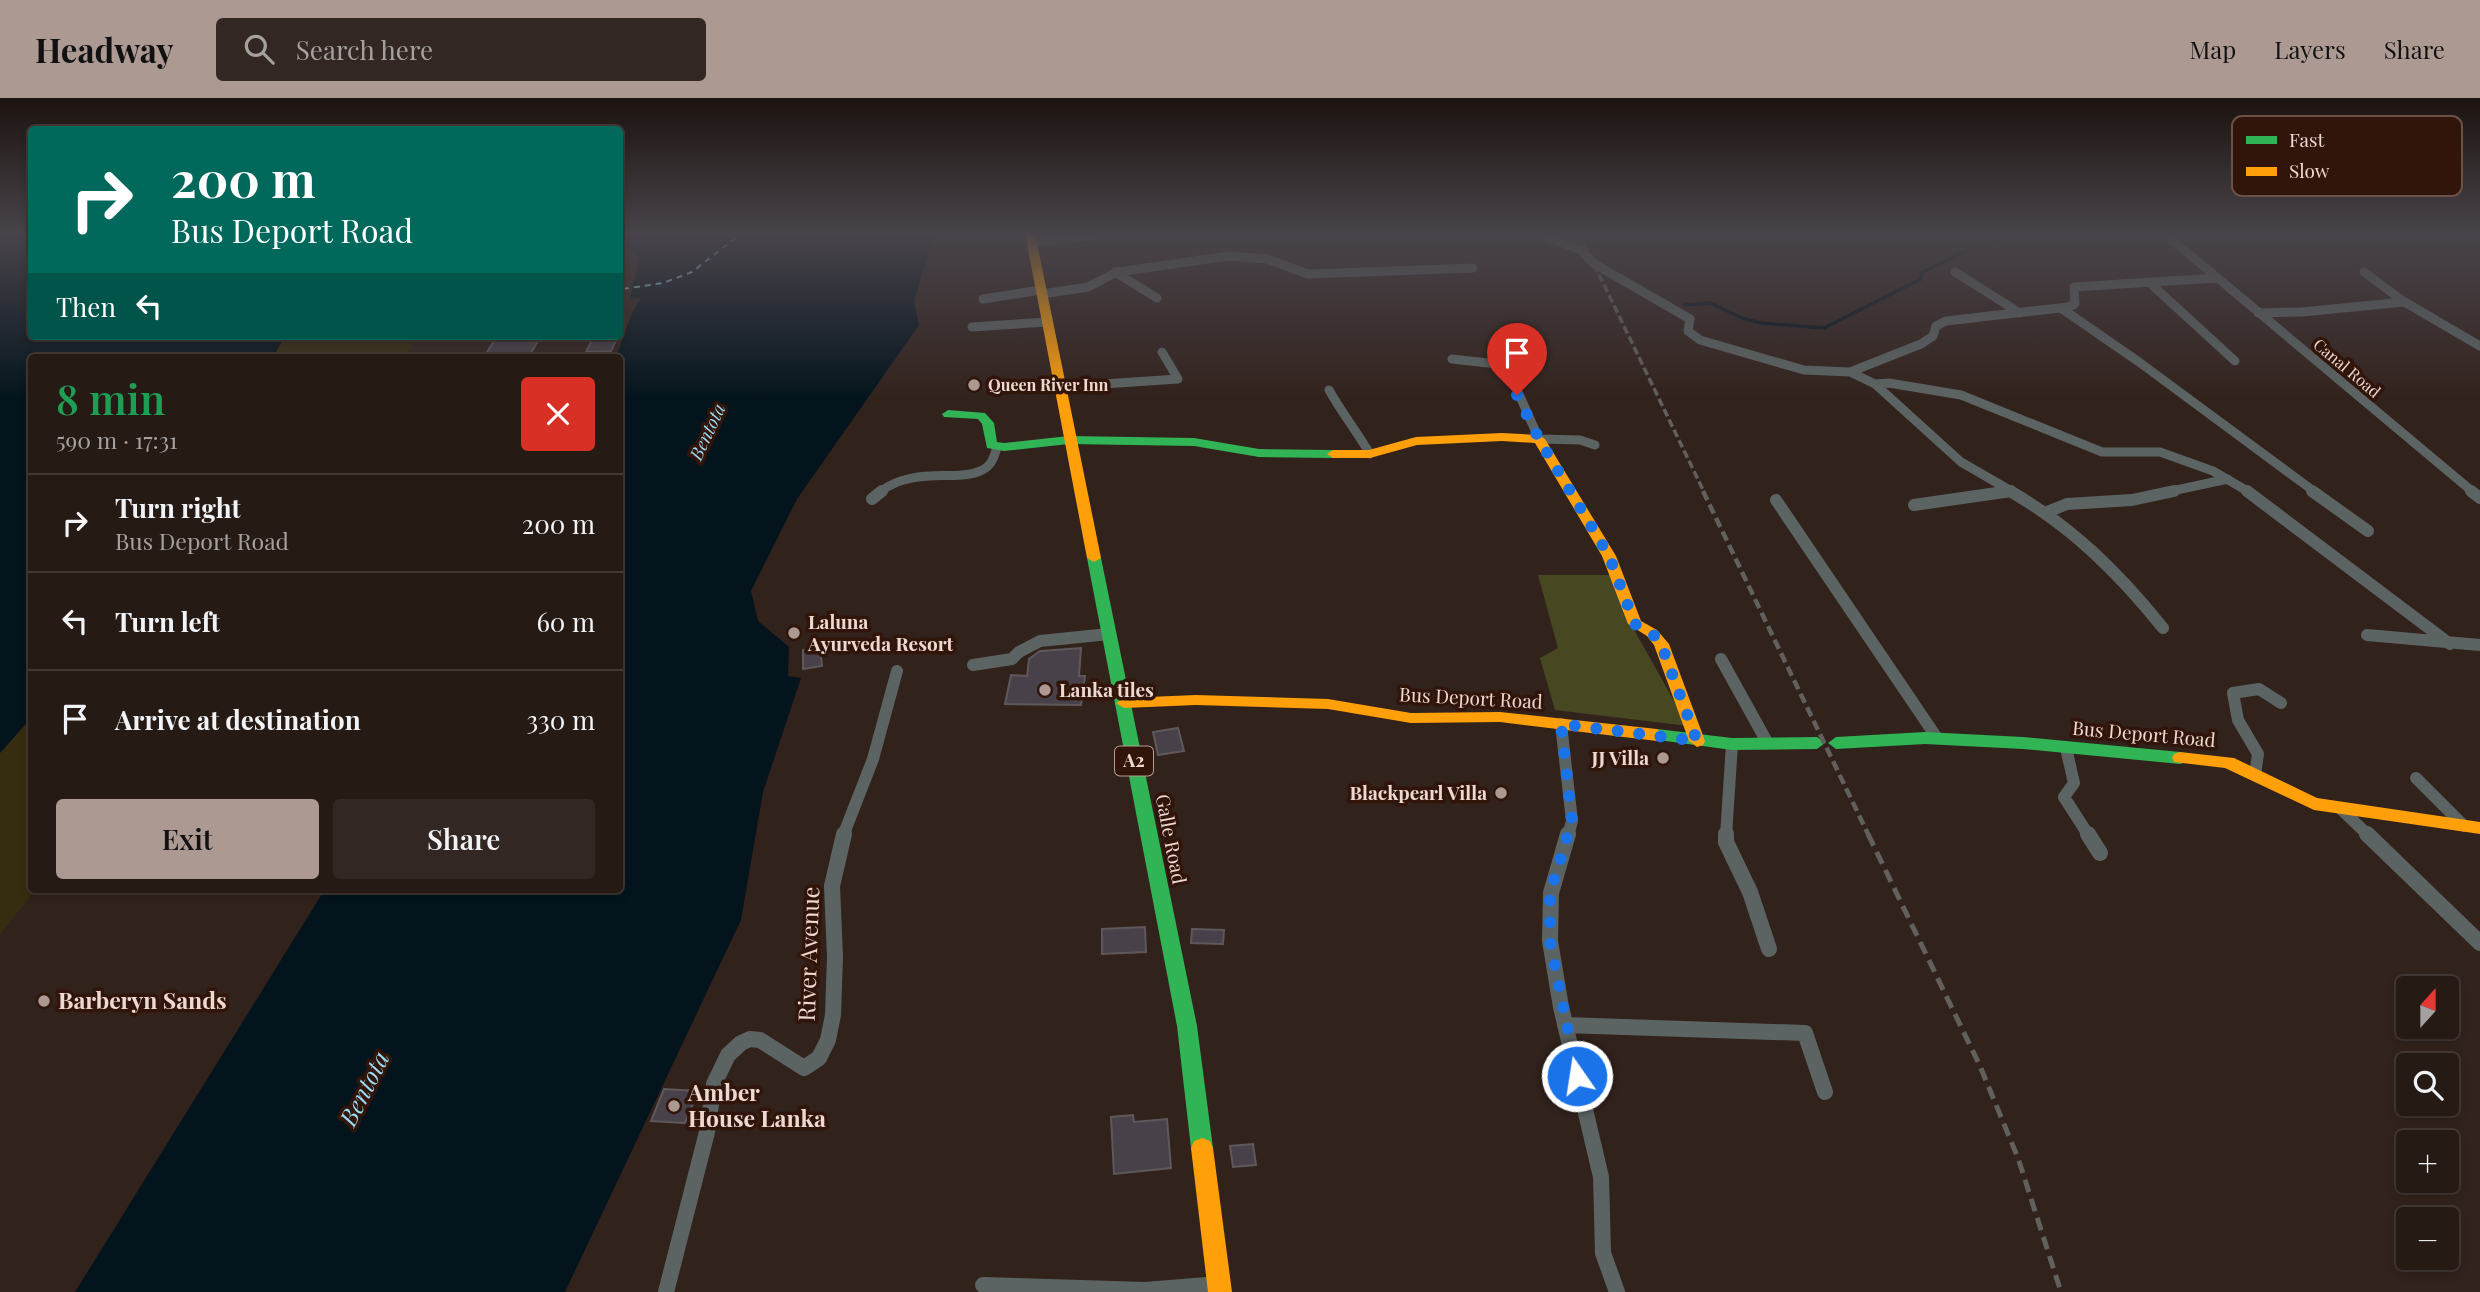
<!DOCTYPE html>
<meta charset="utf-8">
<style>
body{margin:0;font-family:"Playfair Display",serif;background:#322722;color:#f1f3f6;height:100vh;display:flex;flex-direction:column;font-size:26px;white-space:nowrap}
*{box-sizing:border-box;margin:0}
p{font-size:23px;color:#a4a1a0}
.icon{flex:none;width:38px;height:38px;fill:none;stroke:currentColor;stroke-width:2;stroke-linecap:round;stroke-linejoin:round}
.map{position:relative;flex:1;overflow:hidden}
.sheet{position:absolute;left:28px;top:256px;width:595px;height:539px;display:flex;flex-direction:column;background:#261a15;border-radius:7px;box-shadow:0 4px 10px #0003,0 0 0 2px #423834}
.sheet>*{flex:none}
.banner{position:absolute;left:28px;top:28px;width:595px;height:214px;border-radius:7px;box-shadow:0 4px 10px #0003,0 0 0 2px #423834;background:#00695c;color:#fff;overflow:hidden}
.needle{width:46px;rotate:21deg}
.fabs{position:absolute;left:2396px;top:878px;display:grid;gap:14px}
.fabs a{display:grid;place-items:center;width:63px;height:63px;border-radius:7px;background:#261a15;box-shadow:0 4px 10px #0003,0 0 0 2px #423834;font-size:35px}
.pin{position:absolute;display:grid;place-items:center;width:60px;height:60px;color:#fff;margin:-72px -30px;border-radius:50% 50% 50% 0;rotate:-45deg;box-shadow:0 0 7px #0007}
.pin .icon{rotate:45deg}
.me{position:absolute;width:77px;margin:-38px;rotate:347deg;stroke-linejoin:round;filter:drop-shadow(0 0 5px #0008)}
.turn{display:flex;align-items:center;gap:24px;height:147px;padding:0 28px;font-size:32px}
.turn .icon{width:91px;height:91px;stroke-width:2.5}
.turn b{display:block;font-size:49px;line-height:60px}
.then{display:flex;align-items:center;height:66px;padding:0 28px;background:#0003;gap:14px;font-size:26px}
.round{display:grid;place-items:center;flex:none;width:74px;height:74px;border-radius:7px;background:#322722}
.headline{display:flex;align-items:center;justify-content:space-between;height:119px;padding:0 28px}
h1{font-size:42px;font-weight:600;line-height:52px;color:#1e9e55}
.action{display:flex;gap:14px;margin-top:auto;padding:14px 28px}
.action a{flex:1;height:80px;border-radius:7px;background:#ac9992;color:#111;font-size:28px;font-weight:600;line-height:80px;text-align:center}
.action a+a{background:#322722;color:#f1f3f6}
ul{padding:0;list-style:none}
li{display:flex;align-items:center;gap:21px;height:98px;padding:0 28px;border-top:2px solid #423834}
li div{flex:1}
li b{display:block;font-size:26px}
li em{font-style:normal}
header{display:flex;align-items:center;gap:42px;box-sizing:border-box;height:98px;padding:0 35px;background:#ac9992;color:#111}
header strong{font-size:33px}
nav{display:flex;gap:38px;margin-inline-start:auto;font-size:24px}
.search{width:490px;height:63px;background:#322722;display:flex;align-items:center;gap:18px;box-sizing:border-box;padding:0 24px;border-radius:7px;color:#a4a1a0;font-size:26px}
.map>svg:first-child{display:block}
.green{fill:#474822}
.sand{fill:#362c10}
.water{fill:#04141c}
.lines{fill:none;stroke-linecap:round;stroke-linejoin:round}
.stream{stroke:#04141c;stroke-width:3.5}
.ferry{stroke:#9cdbf5;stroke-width:2;stroke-dasharray:6 5;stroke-linecap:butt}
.building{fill:#49414a;stroke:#5f585b;stroke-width:2}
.street-far2{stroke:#5c6463;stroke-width:9}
.street-far1{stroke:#5c6463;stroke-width:12}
.street{stroke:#5c6463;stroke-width:16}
.fast{fill:#30b455;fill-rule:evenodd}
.slow{fill:#ff9f0a;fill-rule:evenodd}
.rail-far2{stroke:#62605d;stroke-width:3.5;stroke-dasharray:8 3.5;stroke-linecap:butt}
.rail-far1{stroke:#62605d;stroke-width:4.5;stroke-dasharray:10 5;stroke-linecap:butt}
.rail{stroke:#62605d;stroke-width:5;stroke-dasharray:13 7;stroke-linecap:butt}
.route{stroke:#1a73e8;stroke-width:12;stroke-dasharray:0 21.6}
.poi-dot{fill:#ac9992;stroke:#31150a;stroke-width:2.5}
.labels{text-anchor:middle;stroke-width:7;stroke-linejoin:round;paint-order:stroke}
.far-street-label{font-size:16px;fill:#eed9d2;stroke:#31150a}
.far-poi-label{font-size:16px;font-weight:bold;fill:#eed9d2;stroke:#31150a;text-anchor:start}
.far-water-label{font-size:18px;font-style:italic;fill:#9cdbf5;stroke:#31150a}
.shield{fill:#31150a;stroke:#b59e96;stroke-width:2}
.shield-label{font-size:18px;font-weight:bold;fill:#eed9d2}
.poi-label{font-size:19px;font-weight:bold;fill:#eed9d2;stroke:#31150a;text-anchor:start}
.street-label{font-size:19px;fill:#eed9d2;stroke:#31150a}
.near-street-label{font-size:23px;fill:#eed9d2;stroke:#31150a}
.near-poi-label{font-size:23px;font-weight:bold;fill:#eed9d2;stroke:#31150a;text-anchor:start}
.near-water-label{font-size:24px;font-style:italic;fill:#9cdbf5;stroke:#31150a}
.key{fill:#31150a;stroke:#6a5046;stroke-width:2}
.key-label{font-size:19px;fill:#eed9d2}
</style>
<header>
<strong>Headway</strong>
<div class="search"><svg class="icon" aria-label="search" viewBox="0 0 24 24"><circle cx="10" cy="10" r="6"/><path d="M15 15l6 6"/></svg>Search here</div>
<nav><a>Map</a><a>Layers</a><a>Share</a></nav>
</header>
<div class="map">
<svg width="2480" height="1194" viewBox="0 0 2480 1194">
<rect width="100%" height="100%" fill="#32221c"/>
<path class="green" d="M 1538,477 L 1611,477 L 1632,528 L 1688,628 L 1555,612 L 1540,560 L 1558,550 Z"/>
<path class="sand" d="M 285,238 L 418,238 L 406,259 L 273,259 Z
M 31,620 L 32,791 L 36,791 L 0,837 L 0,655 Z"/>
<path class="water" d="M 0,135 L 31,135 L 32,238 L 285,238 L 273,259 L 32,259 L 31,620 L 0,655 Z
M 620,135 L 935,135 L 914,203 L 919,227 L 797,401 L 751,493 L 758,523 L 789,549 L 788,578 L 801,580 L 763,694 L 741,822 L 565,1194 L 75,1194 L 325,791 L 620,791 L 620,259 L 616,259 L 632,215 L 641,200 L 630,201 L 639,160 L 620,142 Z"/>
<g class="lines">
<path class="stream" d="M 1685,207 L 1710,205 L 1742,220 L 1761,225 L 1824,230 L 1921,181 L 1921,175 L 1970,151 L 1996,143"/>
<path class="ferry" d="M 623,191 L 663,185 L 692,174 L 742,135"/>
</g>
<path class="building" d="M 497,238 L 541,238 L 529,258 L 484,259 Z
M 594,238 L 618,238 L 611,253 L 586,254 Z
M 820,549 L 822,568 L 803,571 L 803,552 Z
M 1081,550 L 1079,578 L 1085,578 L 1081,607 L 1005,606 L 1011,577 L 1027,578 L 1029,561 L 1040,553 Z
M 1178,630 L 1184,653 L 1158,657 L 1153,634 Z
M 1145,829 L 1146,854 L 1102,856 L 1102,831 Z
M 1192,831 L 1224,832 L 1223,846 L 1191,845 Z
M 664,991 L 698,993 L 685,1025 L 651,1023 Z
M 1133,1017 L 1134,1024 L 1167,1021 L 1171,1070 L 1114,1076 L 1111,1019 Z
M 1253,1046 L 1256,1067 L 1233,1069 L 1230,1048 Z"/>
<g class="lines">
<path class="street-far2" d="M 1538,135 L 1581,152 L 1593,165 L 1690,221 L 1688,233 L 1700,242 L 1804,272 L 1850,274 L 1921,246 L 1933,238 L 1936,228 L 1946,223 L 2068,209 L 2075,206 L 2074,189 L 2216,180
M 2164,135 L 2473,394
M 1032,144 L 1117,135
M 1115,174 L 1157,200
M 1955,174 L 2020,215
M 2364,174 L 2403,203 L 2480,248
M 2150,185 L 2235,263
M 1042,196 L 1088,189 L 1117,174 L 1229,158 L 1267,161 L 1308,176 L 1473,170
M 983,201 L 1041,192
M 2061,210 L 2139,264 L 2315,394
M 2258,215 L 2302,214 L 2404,204
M 972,229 L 1047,224
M 1452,261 L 1506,267 L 1539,341 L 1580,342 L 1595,347
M 1850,274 L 1875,286 L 1961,364 L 2013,394
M 1875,286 L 1889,285 L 1961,297 L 2102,354 L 2160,354 L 2213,373 L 2249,394
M 1059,289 L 1178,281 L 1162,254
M 1329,292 C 1342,315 1357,334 1370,356
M 880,394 C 915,366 965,387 987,369 C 993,364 995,356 997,349
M 2001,394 L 2011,393
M 2167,394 L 2228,381"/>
<path class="street-far1" d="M 2010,393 C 2072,429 2118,474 2163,530
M 2247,393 L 2450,546
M 2312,393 L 2368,433
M 2471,393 L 2480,400
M 872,401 L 882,393
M 1776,402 L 1937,640
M 1914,407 L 2011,393
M 2047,414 L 2067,406 L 2132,402 L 2174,393
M 2367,537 L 2480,547
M 1721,561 L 1767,644
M 973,567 L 1012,561 L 1019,554 L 1040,543 L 1109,536
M 1561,626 L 1572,723 L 1568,738
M 2066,650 L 2074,685 L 2064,699 L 2089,738
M 2255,677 L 2258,656 L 2238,622 L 2233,595 L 2259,591 L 2281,605
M 2416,680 L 2464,728
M 2341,711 L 2369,738
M 843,738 L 873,661 L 897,573
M 1726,738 L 1732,646"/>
<path class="street" d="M 1568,736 L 1551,795 L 1550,843 L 1561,909 L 1601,1079 L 1603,1155 L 1617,1194
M 1726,736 L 1726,744 L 1750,794 L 1769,851
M 2088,736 L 2100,755
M 2367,736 L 2480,845
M 1565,927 L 1805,935 L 1825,994
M 983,1187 L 1145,1192 L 1219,1186
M 666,1194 L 707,1034 L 714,986 L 728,957 L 741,945 L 750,941 L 760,942 L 804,970 L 819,960 L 828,942 L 833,917 L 835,859 L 832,788 L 844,736"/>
<path class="fast" d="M 948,312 L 985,315 L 994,325 L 997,344 L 1004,345 L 1069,338 L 1194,340 L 1259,351 L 1333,352 L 1339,356 L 1333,360 L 1259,359 L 1194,348 L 1069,346 L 1004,353 L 987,350 L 982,326 L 978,321 L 944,319 L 942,316 Z
M 1094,456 L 1101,460 L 1197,928 L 1213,1050 L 1210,1057 L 1202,1060 L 1194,1057 L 1191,1050 L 1177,928 L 1087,460 Z
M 1657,631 L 1732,640 L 1817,639 L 1825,645 L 1817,651 L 1732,652 L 1651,641 L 1649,637 L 1651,633 Z
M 1925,634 L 2023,639 L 2180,654 L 2186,656 L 2188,660 L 2186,664 L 2180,666 L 2023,651 L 1925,646 L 1836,651 L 1828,645 L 1836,639 Z"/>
<path class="slow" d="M 1025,135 L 1035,135 L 1101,460 L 1094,464 L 1087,460 Z
M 1502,335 L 1539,337 L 1545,341 L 1616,458 L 1641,523 L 1657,532 L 1669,546 L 1705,643 L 1703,647 L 1697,649 L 1689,643 L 1654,547 L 1647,538 L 1628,526 L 1602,458 L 1535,345 L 1502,343 L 1417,347 L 1370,360 L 1333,360 L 1327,356 L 1333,352 L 1369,352 L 1416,339 Z
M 1196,597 L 1328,601 L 1411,615 L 1500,614 L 1657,631 L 1665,637 L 1657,643 L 1500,624 L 1411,625 L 1328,611 L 1196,607 L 1124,610 L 1116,605 L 1124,600 Z
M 2180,654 L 2234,660 L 2317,700 L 2480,724 L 2480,736 L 2314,712 L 2225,670 L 2174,664 L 2172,660 L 2174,656 Z
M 1202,1040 L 1210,1043 L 1213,1050 L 1232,1194 L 1208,1194 L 1191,1050 L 1194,1043 Z"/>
<path class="rail-far2" d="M 1579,135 L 1704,394"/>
<path class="rail-far1" d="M 1703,393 L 1869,738"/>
<path class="rail" d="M 1868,736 L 1980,968 L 2018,1060 L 2061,1194"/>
</g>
<linearGradient id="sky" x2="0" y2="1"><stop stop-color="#1c130f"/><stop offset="0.45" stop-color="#49444b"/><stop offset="1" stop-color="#49444b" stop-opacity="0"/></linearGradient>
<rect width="2480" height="302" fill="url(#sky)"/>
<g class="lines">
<path class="route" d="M 1517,297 L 1539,341 L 1609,458 L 1635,526 L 1652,535 L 1661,546 L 1697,643 L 1561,626 L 1572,723 L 1550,795 L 1550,843 L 1577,978"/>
</g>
<g class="poi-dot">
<circle cx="974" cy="287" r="7"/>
<circle cx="794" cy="535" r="7"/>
<circle cx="1045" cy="592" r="7"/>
<circle cx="1663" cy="660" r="7"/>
<circle cx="1501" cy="695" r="7"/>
<circle cx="44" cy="903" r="7"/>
<circle cx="674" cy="1008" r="7"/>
</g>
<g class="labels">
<g class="far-street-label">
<text transform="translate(2347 270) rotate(40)" y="6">Canal Road</text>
</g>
<g class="far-poi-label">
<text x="988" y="293">Queen River Inn</text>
</g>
<g class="far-water-label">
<text transform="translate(708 334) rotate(-65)" y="6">Bentota</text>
</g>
<rect class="shield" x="1115" y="648.5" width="38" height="29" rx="5"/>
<g class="shield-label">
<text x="1134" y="669">A2</text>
</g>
<g class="poi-label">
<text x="808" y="531">Laluna<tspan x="808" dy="22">Ayurveda Resort</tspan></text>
<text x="1059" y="599">Lanka tiles</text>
<text x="1649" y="667" text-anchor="end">JJ Villa</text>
<text x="1487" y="702" text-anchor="end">Blackpearl Villa</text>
</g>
<g class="street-label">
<text transform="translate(1471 600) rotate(3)" y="7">Bus Deport Road</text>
<text transform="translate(2144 636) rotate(5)" y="7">Bus Deport Road</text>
<text transform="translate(1171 741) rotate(79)" y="7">Galle Road</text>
</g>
<g class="near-street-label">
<text transform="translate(809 856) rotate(-88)" y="8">River Avenue</text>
</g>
<g class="near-poi-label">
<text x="58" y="911">Barberyn Sands</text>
<text x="688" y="1003">Amber<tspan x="688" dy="26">House Lanka</tspan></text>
</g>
<g class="near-water-label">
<text transform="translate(365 991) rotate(-63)" y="8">Bentota</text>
</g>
</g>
<rect x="2232" y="18" width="230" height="80" rx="10" class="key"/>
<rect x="2246" y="38" width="31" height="8" fill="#30b455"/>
<rect x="2246" y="69" width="31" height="9" fill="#ff9f0a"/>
<g class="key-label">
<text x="2289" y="49">Fast</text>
<text x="2289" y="80">Slow</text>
</g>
</svg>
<div class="fabs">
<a><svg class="needle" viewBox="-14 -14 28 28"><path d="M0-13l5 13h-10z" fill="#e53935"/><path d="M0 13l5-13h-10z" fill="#a4a1a0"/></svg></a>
<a><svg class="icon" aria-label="search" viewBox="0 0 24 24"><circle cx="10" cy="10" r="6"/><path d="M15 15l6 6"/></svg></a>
<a>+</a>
<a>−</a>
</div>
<div class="pin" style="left:1517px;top:297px;background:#d93025"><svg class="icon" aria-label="arrive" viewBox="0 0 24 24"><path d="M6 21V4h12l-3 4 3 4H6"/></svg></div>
<svg class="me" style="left:1577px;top:978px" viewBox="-20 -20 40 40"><circle r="17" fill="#1a73e8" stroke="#fff" stroke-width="3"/><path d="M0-11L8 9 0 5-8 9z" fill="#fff"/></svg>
<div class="banner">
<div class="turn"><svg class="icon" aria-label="right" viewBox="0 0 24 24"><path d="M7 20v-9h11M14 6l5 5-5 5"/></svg><div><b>200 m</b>Bus Deport Road</div></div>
<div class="then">Then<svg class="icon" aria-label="left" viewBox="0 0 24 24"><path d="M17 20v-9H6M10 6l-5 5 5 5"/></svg></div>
</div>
<section class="sheet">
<div class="headline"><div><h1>8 min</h1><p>590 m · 17:31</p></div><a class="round" style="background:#d93025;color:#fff"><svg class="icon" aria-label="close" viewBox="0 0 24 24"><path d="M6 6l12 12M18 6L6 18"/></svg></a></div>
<ul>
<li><svg class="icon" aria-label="right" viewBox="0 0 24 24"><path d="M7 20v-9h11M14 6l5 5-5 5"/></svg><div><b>Turn right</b><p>Bus Deport Road</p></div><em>200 m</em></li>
<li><svg class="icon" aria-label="left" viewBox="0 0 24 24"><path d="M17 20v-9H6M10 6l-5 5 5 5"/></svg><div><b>Turn left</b></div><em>60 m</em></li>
<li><svg class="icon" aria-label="arrive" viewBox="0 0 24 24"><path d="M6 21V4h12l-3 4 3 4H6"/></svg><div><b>Arrive at destination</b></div><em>330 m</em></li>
</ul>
<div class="action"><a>Exit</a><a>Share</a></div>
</section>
</div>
